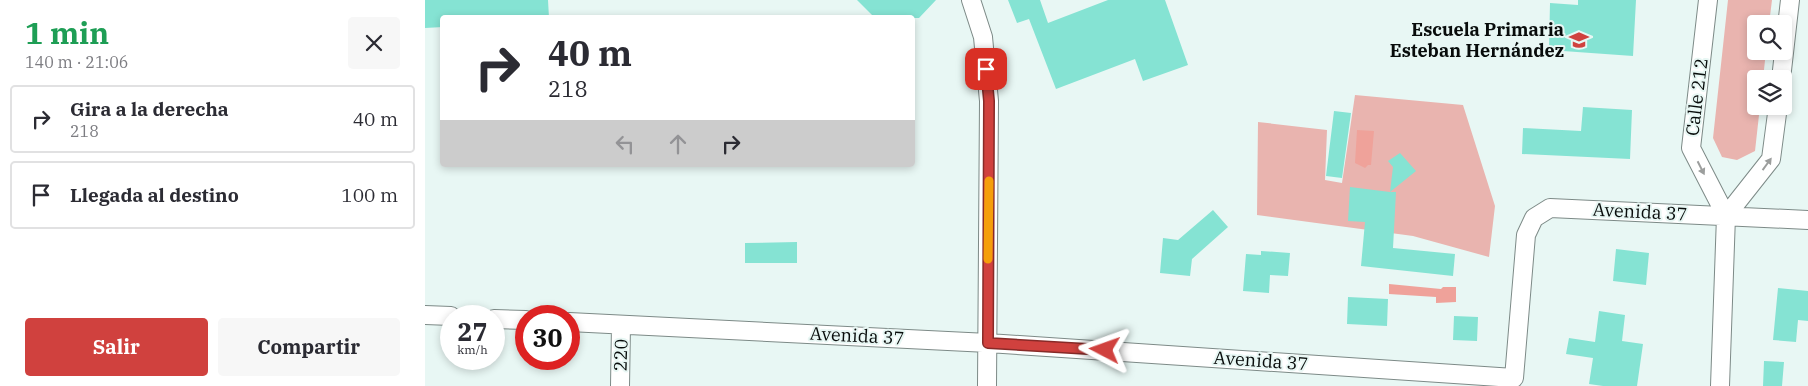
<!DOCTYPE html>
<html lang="es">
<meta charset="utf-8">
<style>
body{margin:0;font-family:"IBM Plex Serif",serif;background:#f7f7f7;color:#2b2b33;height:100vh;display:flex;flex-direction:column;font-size:19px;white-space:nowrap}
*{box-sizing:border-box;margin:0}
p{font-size:16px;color:#7c7c81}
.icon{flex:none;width:28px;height:28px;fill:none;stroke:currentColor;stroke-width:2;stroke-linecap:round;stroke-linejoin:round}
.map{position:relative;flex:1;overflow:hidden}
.panel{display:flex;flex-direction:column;background:#fff;width:425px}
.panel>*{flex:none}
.hud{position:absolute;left:15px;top:15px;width:475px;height:152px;border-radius:5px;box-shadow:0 2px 8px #0003;background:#fff;color:#2b2b33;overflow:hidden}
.buttons{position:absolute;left:1322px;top:15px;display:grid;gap:10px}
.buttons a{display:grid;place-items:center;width:45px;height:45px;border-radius:5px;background:#fff;box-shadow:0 2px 8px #0003;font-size:25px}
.speed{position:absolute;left:15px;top:305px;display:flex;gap:10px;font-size:25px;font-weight:700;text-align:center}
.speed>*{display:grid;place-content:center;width:65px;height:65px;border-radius:50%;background:#fff;box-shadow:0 2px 8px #0003;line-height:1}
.speed small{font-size:12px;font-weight:400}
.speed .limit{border:8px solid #d22;background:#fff;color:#111}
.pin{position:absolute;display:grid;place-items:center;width:42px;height:42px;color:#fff;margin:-21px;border-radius:10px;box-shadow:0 2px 8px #0006}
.me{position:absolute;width:55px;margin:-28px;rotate:274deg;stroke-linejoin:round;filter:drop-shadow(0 0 4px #0008)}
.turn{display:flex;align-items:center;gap:18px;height:105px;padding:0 25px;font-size:22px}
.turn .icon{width:65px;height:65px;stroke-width:2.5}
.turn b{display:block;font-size:35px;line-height:42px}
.lanes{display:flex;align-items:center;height:48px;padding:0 25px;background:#0003;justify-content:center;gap:25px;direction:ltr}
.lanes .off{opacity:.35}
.round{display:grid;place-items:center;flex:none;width:52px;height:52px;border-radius:5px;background:#f7f7f7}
.head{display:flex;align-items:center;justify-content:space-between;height:85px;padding:0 25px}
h1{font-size:30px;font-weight:700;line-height:38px;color:#1e9e55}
.primary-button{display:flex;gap:10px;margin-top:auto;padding:10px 25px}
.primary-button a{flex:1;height:58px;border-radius:5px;background:#d0413e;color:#fff;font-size:20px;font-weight:700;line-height:58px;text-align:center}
.primary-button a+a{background:#f7f7f7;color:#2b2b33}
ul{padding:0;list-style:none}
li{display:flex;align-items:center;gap:15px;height:68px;margin:0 10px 8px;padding:0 15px;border:2px solid #e1e1e2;border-radius:5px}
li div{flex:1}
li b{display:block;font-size:19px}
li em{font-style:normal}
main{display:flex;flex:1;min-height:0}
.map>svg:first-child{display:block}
.green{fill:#e9b4af}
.water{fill:#efa29a}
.building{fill:#85e3d3}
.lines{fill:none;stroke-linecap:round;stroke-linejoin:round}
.minor-casing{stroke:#7d8a87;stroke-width:20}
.minor{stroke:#fff;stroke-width:18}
.oneway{fill:#9c9e9d}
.route-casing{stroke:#872a28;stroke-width:12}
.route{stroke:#d0413e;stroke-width:9}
.slow{stroke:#f59e0b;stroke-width:9}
.labels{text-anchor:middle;stroke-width:4;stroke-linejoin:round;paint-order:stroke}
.poi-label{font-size:18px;font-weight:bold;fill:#080c0b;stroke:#e8f7f4;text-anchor:end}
.street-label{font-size:18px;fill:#080c0b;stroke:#e8f7f4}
</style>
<main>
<section class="panel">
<div class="head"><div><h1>1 min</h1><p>140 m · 21:06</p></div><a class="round"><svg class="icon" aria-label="close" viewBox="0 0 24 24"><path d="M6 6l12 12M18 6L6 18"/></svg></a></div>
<ul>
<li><svg class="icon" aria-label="right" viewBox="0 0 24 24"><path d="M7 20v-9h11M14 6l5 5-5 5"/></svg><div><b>Gira a la derecha</b><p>218</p></div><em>40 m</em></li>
<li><svg class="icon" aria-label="arrive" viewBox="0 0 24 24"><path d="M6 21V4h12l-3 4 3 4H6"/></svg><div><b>Llegada al destino</b></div><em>100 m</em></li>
</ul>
<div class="primary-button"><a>Salir</a><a>Compartir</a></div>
</section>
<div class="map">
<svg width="1383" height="386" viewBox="0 0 1383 386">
<rect width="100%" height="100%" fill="#e8f7f4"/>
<path class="green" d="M 1303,0 L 1347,0 L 1344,24 L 1331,24 L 1331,51 L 1341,51 L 1338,79 L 1331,79 L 1331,106 L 1335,106 L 1330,151 L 1312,160 L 1297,157 L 1288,138 Z
M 930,95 L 1038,105 L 1070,206 L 1064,257 L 988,236 L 832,215 L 833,122 L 902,130 L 900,180 L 917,183 Z"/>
<path class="water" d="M 932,130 L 949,131 L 946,165 L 943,165 L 940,168 L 930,163 Z
M 964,284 L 1016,289 L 1018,287 L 1031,287 L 1031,302 L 1011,303 L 1011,297 L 964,294 Z"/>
<path class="building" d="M 0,0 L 123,0 L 124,18 L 18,18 L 18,27 L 0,28 Z
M 432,0 L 511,0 L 494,18 L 450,18 Z
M 583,0 L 615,0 L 623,23 L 683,0 L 740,0 L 763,65 L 718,81 L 710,59 L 631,89 L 604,19 L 592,23 Z
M 1153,0 L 1211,0 L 1208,56 L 1124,50 L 1125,3 L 1153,5 Z
M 1158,107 L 1207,110 L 1205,159 L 1097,154 L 1098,128 L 1156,131 Z
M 909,111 L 926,113 L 917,178 L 901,176 Z
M 975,153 L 991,171 L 965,192 L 971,192 L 968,248 L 1030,254 L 1028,276 L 936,266 L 940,222 L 923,221 L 925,187 L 965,192 L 968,167 L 963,161 Z
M 788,210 L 803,227 L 767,259 L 765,276 L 735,273 L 738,238 L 753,240 Z
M 372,242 L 372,263 L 320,263 L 320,243 Z
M 1191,249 L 1224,253 L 1221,285 L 1188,281 Z
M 836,251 L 865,253 L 863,276 L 845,275 L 844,293 L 818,291 L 821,254 L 836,255 Z
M 1353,288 L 1383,291 L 1383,321 L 1373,320 L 1371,342 L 1348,340 Z
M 923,297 L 963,299 L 962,326 L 922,324 Z
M 1174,311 L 1200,315 L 1197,341 L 1218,344 L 1212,386 L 1178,386 L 1164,384 L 1168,358 L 1141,354 L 1144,338 L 1170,342 Z
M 1029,316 L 1053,317 L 1052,341 L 1028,340 Z
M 1339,361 L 1359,362 L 1357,386 L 1338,386 Z"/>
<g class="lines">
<defs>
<path id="minor" d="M 546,0 L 558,37 L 564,101 L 562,386
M 1283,0 L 1266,148 L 1301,216 L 1295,386
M 1356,79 L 1365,0
M 1301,216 L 1346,159 L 1353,106
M 0,315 L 26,316
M 69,319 L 101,320
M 144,322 L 563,343 L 1089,378 L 1101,235 L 1109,218 L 1125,208 L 1383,220
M 195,386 L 196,325"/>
</defs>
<use href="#minor" class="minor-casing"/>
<use href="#minor" class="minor"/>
</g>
<defs><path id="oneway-solid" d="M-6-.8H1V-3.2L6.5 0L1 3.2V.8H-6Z" transform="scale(1.25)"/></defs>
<g class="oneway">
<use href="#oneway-solid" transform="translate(1342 164) rotate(-54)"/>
<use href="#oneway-solid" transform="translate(1276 168) rotate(63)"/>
</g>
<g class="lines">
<defs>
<path id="route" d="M 561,69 L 564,101 L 563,343 L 680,350"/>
</defs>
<use href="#route" class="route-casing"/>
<use href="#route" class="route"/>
<path class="slow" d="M 563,259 L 564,181"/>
</g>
<defs>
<symbol id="school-bare" viewBox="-9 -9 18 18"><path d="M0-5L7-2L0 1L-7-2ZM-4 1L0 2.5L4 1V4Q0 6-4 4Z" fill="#d0413e" stroke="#e8f7f4" stroke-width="2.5" paint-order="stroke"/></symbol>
</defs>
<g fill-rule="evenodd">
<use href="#school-bare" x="1140" y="26" width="28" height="28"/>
</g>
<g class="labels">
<g class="poi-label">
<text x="1139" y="36">Escuela Primaria<tspan x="1139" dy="21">Esteban Hernández</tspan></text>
</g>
<g class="street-label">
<text transform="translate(1272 97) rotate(-83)" y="6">Calle 212</text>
<text transform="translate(1215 212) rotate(3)" y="6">Avenida 37</text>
<text transform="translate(432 336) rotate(3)" y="6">Avenida 37</text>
<text transform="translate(196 355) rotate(-88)" y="6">220</text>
<text transform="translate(836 361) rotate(4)" y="6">Avenida 37</text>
</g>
</g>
</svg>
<div class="buttons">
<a><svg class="icon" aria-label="search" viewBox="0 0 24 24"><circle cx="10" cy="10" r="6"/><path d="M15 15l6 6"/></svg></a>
<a><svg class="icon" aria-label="layers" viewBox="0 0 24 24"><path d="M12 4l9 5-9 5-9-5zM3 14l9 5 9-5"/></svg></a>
</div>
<div class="speed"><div>27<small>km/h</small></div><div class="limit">30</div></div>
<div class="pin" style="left:561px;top:69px;background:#d93025"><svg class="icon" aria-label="arrive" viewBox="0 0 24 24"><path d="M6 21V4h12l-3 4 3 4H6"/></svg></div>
<svg class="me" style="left:680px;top:350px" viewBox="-20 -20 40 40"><path d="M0-17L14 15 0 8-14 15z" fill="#d0413e" stroke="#fff" stroke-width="4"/></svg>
<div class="hud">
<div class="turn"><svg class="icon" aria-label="right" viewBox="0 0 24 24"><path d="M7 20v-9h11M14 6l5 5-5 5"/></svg><div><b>40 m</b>218</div></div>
<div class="lanes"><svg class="icon off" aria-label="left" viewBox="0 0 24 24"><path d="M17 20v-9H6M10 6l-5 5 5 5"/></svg><svg class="icon off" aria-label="ahead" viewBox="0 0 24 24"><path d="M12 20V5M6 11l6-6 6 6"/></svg><svg class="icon" aria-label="right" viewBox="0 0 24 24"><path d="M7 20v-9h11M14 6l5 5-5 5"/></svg></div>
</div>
</div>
</main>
